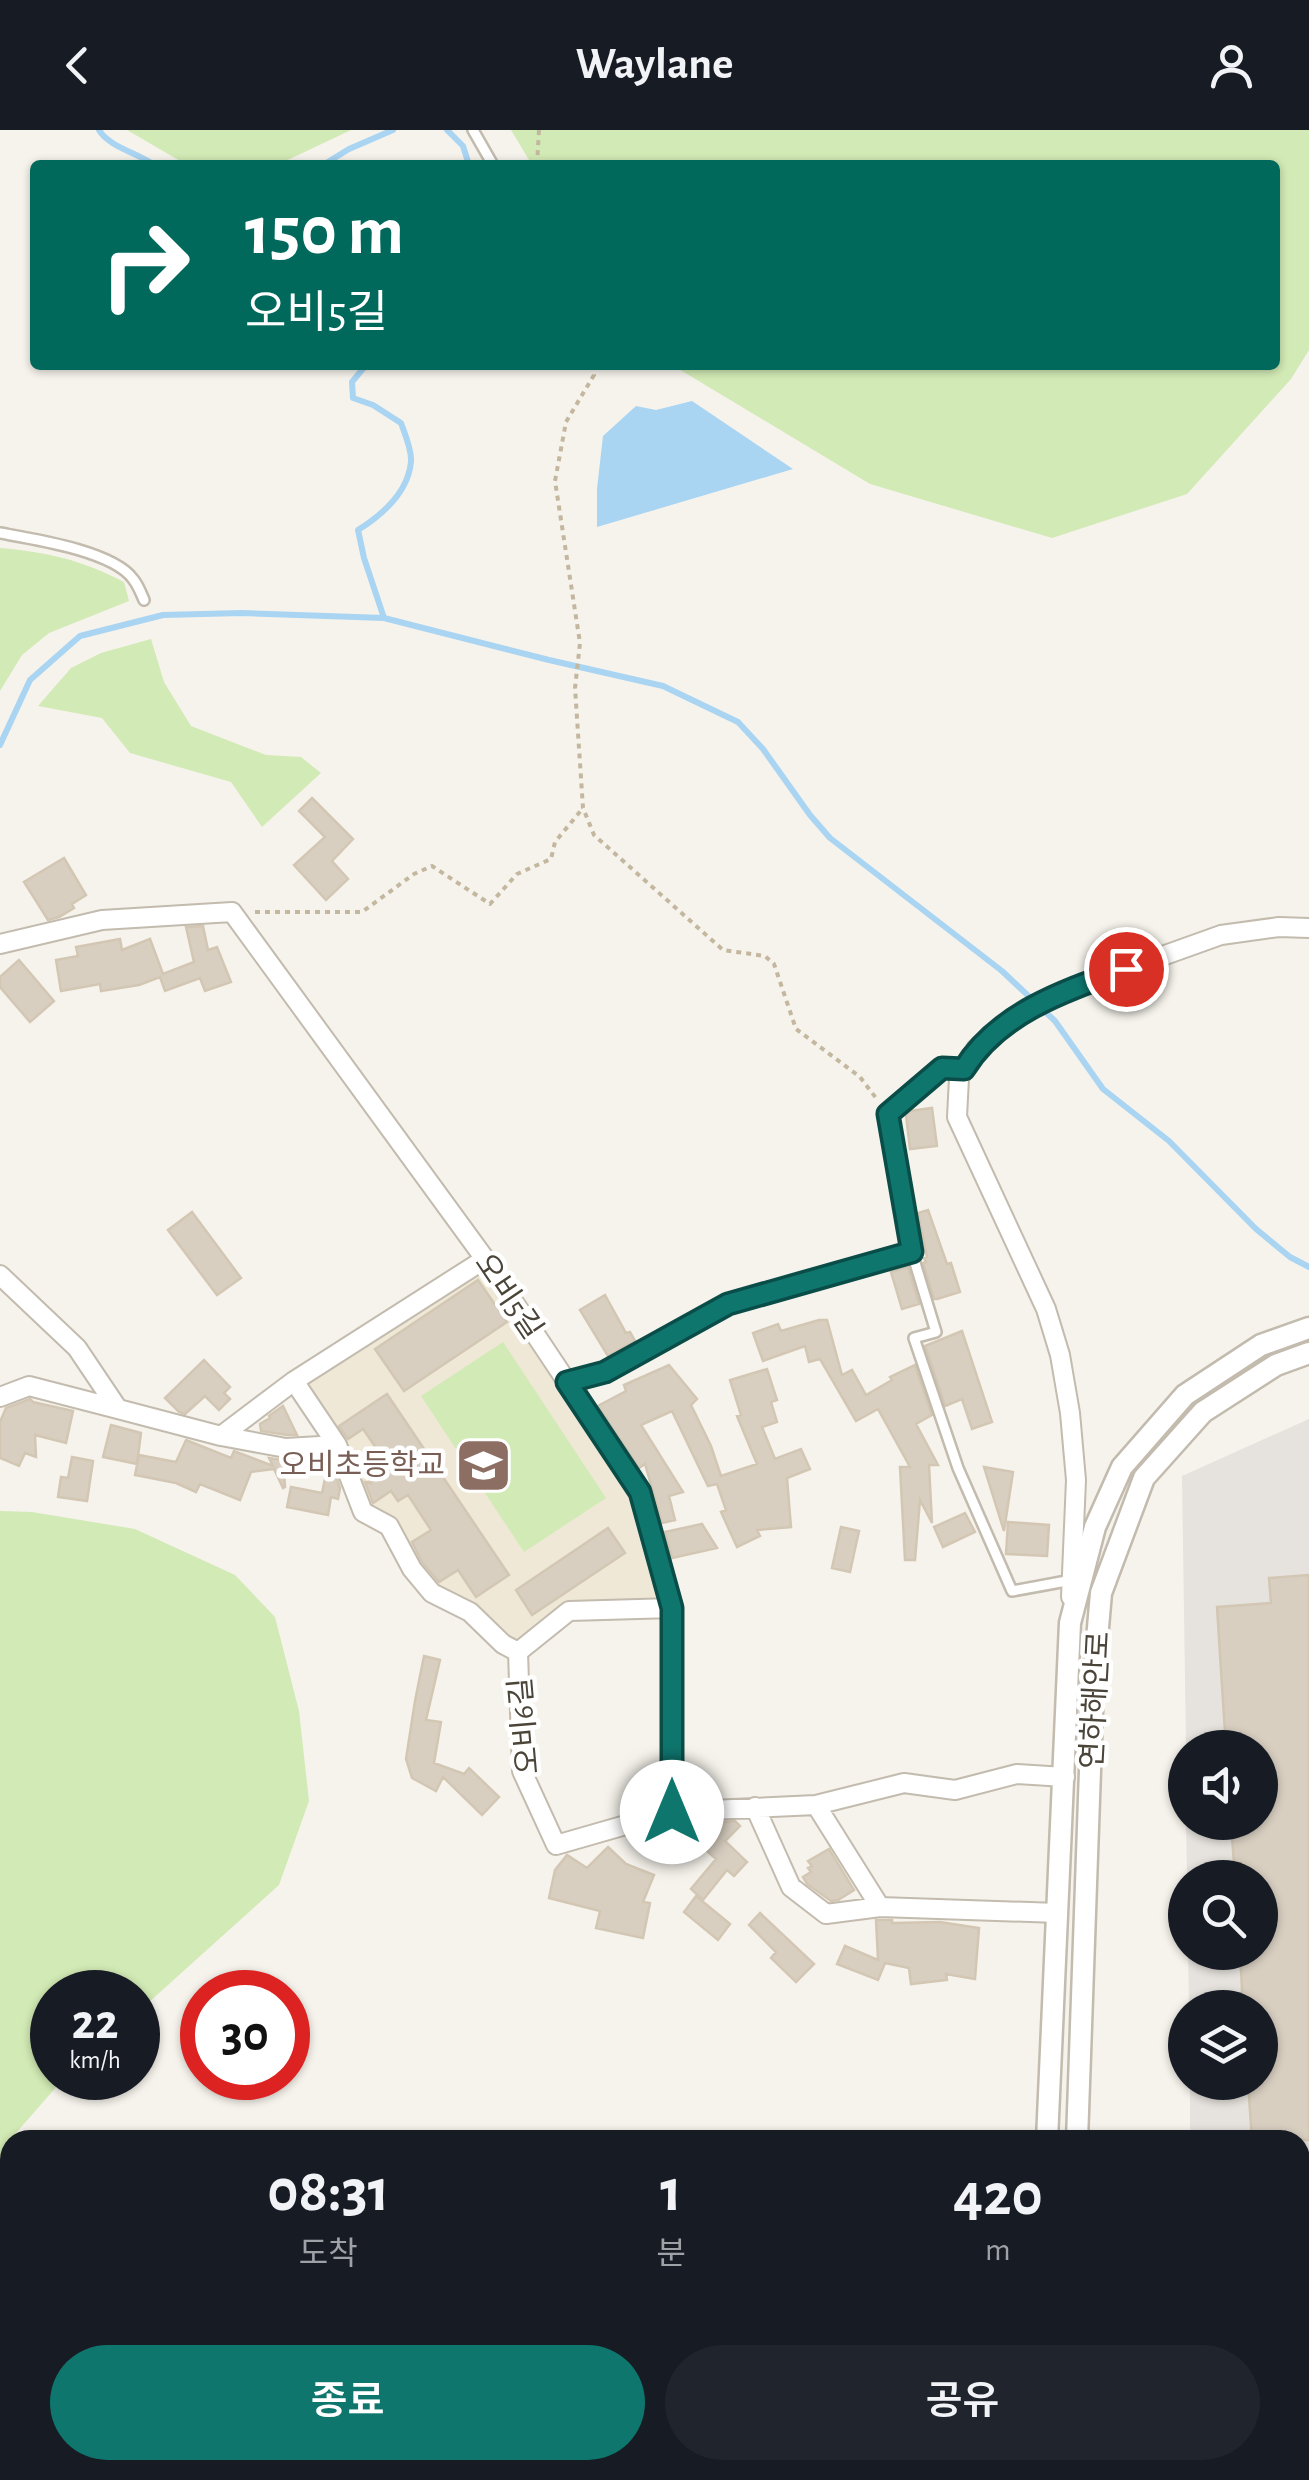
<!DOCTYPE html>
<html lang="ko">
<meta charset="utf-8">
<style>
body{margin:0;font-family:"Alegreya Sans","Noto Sans KR",sans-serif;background:#20242c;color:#f1f3f6;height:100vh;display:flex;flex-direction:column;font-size:38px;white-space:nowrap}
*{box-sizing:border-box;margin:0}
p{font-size:32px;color:#9ea1a6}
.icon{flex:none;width:55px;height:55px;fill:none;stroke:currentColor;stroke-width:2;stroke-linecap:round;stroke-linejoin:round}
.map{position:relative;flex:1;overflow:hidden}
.sheet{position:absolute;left:0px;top:2000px;width:1310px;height:350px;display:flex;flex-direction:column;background:#171b24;border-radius:30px 30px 0 0;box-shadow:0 2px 8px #0004}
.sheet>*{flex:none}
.banner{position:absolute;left:30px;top:30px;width:1250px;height:210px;border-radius:10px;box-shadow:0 2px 8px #0004;background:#00695c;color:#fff;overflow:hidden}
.tools{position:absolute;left:1168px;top:1600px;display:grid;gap:20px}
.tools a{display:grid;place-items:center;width:110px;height:110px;border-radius:50%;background:#171b24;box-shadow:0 2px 8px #0004;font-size:50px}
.speed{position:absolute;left:30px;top:1840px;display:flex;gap:20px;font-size:50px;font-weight:700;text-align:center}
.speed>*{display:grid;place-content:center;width:130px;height:130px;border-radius:50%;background:#171b24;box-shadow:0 2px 8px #0004;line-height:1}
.speed small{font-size:25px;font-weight:400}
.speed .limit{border:15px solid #d22;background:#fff;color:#111}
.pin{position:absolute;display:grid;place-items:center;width:85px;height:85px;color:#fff;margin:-42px;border:5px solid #fff;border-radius:50%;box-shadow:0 2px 10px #0007}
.me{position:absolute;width:110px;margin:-55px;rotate:0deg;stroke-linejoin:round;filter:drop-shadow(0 0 8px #0008)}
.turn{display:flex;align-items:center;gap:35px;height:210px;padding:0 50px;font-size:45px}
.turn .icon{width:130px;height:130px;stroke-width:2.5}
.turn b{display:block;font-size:70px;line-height:85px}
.eta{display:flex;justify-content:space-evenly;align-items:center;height:170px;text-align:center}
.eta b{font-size:60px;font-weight:600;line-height:70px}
.primary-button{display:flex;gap:20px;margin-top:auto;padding:20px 50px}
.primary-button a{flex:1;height:115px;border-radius:60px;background:#0f766e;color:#fff;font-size:40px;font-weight:600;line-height:115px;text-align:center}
.primary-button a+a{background:#20242c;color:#f1f3f6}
header{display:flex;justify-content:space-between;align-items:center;height:130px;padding:0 50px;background:#171b24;font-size:45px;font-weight:600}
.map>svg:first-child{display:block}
.industrial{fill:#e6e2dd}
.education{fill:#efe8d6}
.green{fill:#d2eab5}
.water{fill:#a9d4f2}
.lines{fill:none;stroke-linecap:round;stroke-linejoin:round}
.stream{stroke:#a9d4f2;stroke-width:6}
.building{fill:#d8cfc1;stroke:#d3c7b4;stroke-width:2.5}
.service-casing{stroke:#c2bbae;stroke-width:14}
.minor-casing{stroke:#c2bbae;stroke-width:22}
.tertiary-casing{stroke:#c2bbae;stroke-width:25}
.path{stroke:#c4b79f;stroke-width:4;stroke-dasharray:5 5;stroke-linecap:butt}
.service{stroke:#fff;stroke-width:9}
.minor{stroke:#fff;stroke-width:18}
.tertiary{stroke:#fff;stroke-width:20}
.route-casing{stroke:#0a4d48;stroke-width:25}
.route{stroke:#0f766e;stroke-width:18}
.labels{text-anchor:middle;stroke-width:9;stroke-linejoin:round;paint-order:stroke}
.street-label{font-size:30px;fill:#4b4439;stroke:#fff}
.education-label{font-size:30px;fill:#785e54;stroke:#fff;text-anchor:end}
</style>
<header><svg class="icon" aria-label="back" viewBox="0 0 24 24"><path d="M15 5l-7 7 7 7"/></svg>Waylane<svg class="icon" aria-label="person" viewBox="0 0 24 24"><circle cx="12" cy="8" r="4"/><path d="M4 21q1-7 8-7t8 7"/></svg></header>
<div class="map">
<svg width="1309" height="2350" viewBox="0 0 1309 2350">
<rect width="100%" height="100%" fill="#f6f3ec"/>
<path class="industrial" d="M 1309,1289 L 1309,2350 L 1194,2350 L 1194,2340 L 1300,2340 L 1300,2010 L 1190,2010 L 1190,1953 L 1260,1952 L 1260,1878 L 1189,1877 L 1188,1823 L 1260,1822 L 1260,1748 L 1187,1747 L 1186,1693 L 1260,1692 L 1260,1618 L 1186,1617 L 1182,1346 Z"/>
<path class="education" d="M 485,1129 L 640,1362 L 673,1478 L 569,1481 L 518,1522 L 432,1463 L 389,1396 L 363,1382 L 294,1251 Z"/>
<path class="green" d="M 127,0 L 351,0 L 277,35 L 187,35 Z
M 511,0 L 1309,0 L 1309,220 L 1291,249 L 1187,364 L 1052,408 L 870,354 L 672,235 L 1275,235 L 1275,35 L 532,35 Z
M 0,418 C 47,422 82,430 124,452 L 129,471 L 49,503 L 22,525 L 0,561 Z
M 151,509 L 164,552 L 191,596 L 266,625 L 301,627 L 321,643 L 262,697 L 231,652 L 130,623 L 102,588 L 38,576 L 71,538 L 101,523 Z
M 503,1212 L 606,1368 L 524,1422 L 421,1266 Z
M 0,1381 L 32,1382 L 135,1399 L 235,1445 L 275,1487 L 299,1581 L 309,1671 L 279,1755 L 138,1882 L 138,1862 L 52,1862 L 52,1948 L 64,1948 L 10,2010 L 0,2091 Z
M 0,2113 L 10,2212 L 10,2340 L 31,2340 L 33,2350 L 0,2350 Z
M 53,2340 L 294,2340 L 290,2350 L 54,2350 Z
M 320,2340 L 632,2340 L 635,2350 L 315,2350 Z"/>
<path class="water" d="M 692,271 L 793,339 L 597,397 L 597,359 L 603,306 L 636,276 L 656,280 Z"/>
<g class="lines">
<path class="stream" d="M 99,0 C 109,17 138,23 154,35
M 447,0 L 463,16 L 469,35
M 323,35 L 349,19 L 393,0
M 366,235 L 352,252 L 353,268 L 373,275 L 401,293 C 405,304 412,320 411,332 C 408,362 382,385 358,400 L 364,428 L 384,488
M 0,615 L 30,550 L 80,506 L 163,485 L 242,483 L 384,488 L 549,530 L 663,556 L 738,592 L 763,619 L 810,685 L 830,708 L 1002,841 L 1055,891 L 1103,959 L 1169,1011 L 1256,1099 L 1290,1127 L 1309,1137"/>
</g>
<path class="building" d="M 312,668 L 353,709 L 332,731 L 348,749 L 326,770 L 294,735 L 325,707 L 299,681 Z
M 64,728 L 86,765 L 72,774 L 74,778 L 59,787 L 48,790 L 24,752 Z
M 203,796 L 208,820 L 217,817 L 231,852 L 205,861 L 200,848 L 165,861 L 160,847 L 139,855 L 101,861 L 100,854 L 61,861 L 56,830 L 78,826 L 76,817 L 120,809 L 122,820 L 150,809 L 163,844 L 194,832 L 186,797 Z
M 19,830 L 54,871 L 30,892 L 0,857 L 0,847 Z
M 932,978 L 937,1016 L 910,1019 L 906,985 L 910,981 Z
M 928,1080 L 947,1134 L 951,1133 L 960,1162 L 937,1169 L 934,1169 L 923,1133 L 926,1132 L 924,1128 L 927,1127 L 918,1083 Z
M 192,1082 L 241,1148 L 217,1165 L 168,1100 Z
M 908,1137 L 919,1174 L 902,1179 L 891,1142 Z
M 478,1150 L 507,1192 L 404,1261 L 375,1219 Z
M 605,1165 L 626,1203 L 630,1202 L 635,1211 L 608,1226 L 580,1180 Z
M 819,1190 L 827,1190 L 842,1245 L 852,1240 L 866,1265 L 892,1250 L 890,1247 L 915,1235 L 932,1285 L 916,1294 L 938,1335 L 929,1335 L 932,1393 L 920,1370 L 915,1430 L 905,1430 L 900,1337 L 910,1337 L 878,1279 L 856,1291 L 820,1229 L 809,1232 L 805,1216 L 763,1231 L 753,1203 L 778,1194 L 781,1201 Z
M 962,1201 L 992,1292 L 972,1299 L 962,1269 L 945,1276 L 925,1216 Z
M 204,1230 L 230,1257 L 224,1263 L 230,1269 L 219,1280 L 205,1266 L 185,1284 L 179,1282 L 165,1268 Z
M 669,1235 L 697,1269 L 691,1275 L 711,1316 L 721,1346 L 757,1334 L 737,1286 L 741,1285 L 730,1250 L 767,1239 L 777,1270 L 771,1272 L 777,1292 L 762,1297 L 775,1329 L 801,1319 L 810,1339 L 787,1348 L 791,1397 L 757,1400 L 760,1406 L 737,1417 L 721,1382 L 726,1380 L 717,1354 L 708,1356 L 672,1281 L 641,1295 L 683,1362 L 669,1366 L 675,1390 L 662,1393 L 645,1334 L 639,1338 L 598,1276 L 626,1261 L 624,1255 Z
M 387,1264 L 509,1445 L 476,1467 L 458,1440 L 439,1452 L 422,1432 L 412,1412 L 431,1400 L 408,1365 L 398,1371 L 391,1361 L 373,1373 L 365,1352 L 371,1353 L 370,1351 L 390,1338 L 363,1299 L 348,1309 L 339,1296 Z
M 30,1269 L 33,1272 L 73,1281 L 66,1313 L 35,1305 L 36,1327 L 25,1323 L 19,1336 L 0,1328 L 0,1292 L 6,1278 Z
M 283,1276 L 297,1305 L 287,1305 L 261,1301 L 260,1294 L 270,1288 L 269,1286 Z
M 111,1295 L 141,1303 L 137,1334 L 103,1327 Z
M 186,1310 L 231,1328 L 234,1321 L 273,1336 L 269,1328 L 283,1330 L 285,1357 L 283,1358 L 274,1339 L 251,1342 L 240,1370 L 200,1354 L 196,1362 L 176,1353 L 135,1345 L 139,1325 L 176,1332 Z
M 72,1327 L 93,1331 L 87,1371 L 58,1367 L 61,1347 L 68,1348 Z
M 984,1337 L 1013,1342 L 1004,1401 Z
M 326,1344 L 336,1346 L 340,1358 L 338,1369 L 331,1367 L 328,1385 L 287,1377 L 291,1357 L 322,1363 Z
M 965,1383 L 975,1402 L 943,1417 L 934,1397 Z
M 1008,1392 L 1049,1395 L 1047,1426 L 1006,1424 Z
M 702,1394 L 717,1418 L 672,1428 L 665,1402 Z
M 841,1397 L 859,1401 L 850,1442 L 832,1438 Z
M 608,1398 L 625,1423 L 532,1485 L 516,1460 Z
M 1309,1445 L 1309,2010 L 1252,2010 L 1248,1952 L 1260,1952 L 1260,1878 L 1243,1878 L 1240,1822 L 1260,1822 L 1260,1748 L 1235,1748 L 1231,1692 L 1260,1692 L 1260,1618 L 1226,1618 L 1217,1477 L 1271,1473 L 1269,1448 Z
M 424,1526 L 440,1530 L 426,1590 L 441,1592 L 434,1633 L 464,1644 L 469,1638 L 499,1667 L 482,1685 L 443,1647 L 436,1661 L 412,1648 L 406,1629 L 415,1571 Z
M 735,1691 L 740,1696 L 725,1711 L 747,1732 L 734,1746 L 727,1740 L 703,1770 L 691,1759 L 716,1729 L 706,1720 L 718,1706 L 713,1702 L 723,1692 Z
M 608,1717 L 626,1734 L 654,1745 L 643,1772 L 650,1773 L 643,1808 L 596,1798 L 600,1781 L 549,1768 L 555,1740 L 567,1725 L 587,1738 Z
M 829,1719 L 854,1760 L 838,1770 L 831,1771 L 807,1754 L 803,1747 L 811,1742 L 808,1738 L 812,1736 L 808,1731 Z
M 696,1766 L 730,1794 L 718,1810 L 684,1782 Z
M 760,1783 L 814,1834 L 796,1852 L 771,1828 L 776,1822 L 749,1795 Z
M 876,1790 L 892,1790 L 892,1793 L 940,1792 L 979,1798 L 975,1849 L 946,1844 L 947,1850 L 911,1854 L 909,1838 L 885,1833 L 878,1850 L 837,1834 L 845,1816 L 878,1830 Z"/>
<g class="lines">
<defs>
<path id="service" d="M 473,0 L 493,35
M 0,403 C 33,409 113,421 133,449 C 138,455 141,463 144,470
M 912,1123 L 936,1202 L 914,1208 L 958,1338 L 1012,1461 L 1072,1450
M 796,2350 L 798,2340"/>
<path id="minor" d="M 0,814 L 102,790 L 232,782 L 485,1129 L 567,1252 L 605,1242 L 728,1174 L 912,1122 L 887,984 L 942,938 L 964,939
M 0,1145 L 77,1218 L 118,1279 L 221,1306 L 286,1318 L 337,1315 L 363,1382 L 389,1396 L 412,1439 L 432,1463 L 470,1482 L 503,1514 L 518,1522 L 522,1641 L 556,1715 L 671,1682 L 816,1675 L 904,1653 L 955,1660 L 1017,1644 L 1065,1647
M 294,1251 L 337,1315
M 567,1252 L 640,1362 L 673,1478 L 671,1682
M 0,1267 L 29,1256 L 118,1279
M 221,1306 L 294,1251 L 485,1129
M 1071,1467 L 1076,1350 L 1070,1283 L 1060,1225 L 1046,1179 L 957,987 L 959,948 L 976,919 L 1014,887 L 1073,858 L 1221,805 L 1279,797 L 1309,798
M 518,1522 L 569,1481 L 673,1478
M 816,1675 L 880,1777
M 755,1677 L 791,1757 L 826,1784 L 880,1777 L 1058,1783"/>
<path id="tertiary" d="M 1047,2010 L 1070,1493 L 1095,1397 L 1122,1337 L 1185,1265 L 1261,1215 L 1309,1198
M 1077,2010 L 1093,1555 L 1101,1463 L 1144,1348 L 1203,1282 L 1276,1235 L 1309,1223
M 1093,2340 L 1095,2350
M 1122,2340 L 1124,2350"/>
</defs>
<use href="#service" class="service-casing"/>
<use href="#minor" class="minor-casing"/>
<use href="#tertiary" class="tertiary-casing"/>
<path class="path" d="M 537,35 L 539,0
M 591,235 L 594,245 L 566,292 L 555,351 L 580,513 L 575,558 L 583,678 L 594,705 L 723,820 L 765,826 L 774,834 L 796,899 L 860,947 L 876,968
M 255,782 L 362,782 L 414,744 L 432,736 L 490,774 L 517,744 L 551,729 L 555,712 L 583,678"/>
<use href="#service" class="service"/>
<use href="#minor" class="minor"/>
<use href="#tertiary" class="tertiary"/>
</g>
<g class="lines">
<defs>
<path id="route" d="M 672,1682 L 672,1478 L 640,1362 L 567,1252 L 605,1242 L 728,1174 L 912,1122 L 888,984 L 942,938 L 964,939 C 999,882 1067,860 1126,839"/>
</defs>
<use href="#route" class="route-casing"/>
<use href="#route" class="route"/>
</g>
<defs>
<symbol id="school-square" viewBox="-11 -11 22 22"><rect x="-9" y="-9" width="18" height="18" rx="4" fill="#8d6e63" stroke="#fff"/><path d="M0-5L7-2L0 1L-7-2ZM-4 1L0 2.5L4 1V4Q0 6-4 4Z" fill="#fff"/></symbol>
</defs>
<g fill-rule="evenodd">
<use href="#school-square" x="452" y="1304" width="63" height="63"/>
</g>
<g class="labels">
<g class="street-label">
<text transform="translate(509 1166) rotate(56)" y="10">오비5길</text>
<text transform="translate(1095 1570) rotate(-87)" y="10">연하해안로</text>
<text transform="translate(524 1596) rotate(-95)" y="10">오비6길</text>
</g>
<g class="education-label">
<text x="445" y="1345">오비초등학교</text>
</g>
</g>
</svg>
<div class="tools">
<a><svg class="icon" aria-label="sound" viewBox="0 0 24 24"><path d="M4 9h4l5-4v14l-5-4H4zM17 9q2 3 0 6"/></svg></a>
<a><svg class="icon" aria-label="search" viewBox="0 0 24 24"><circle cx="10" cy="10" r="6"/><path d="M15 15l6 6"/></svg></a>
<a><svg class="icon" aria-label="layers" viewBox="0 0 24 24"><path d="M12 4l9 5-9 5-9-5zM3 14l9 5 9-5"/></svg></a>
</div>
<div class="speed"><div>22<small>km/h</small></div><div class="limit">30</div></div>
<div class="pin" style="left:1126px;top:839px;background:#d93025"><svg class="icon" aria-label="arrive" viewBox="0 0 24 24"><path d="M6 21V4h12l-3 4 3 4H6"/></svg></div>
<svg class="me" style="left:672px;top:1682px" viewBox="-20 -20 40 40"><circle r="19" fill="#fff"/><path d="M0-13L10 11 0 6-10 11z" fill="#0f766e"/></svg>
<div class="banner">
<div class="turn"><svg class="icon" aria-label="right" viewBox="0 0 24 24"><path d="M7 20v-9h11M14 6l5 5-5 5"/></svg><div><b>150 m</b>오비5길</div></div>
</div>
<section class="sheet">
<div class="eta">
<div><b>08:31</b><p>도착</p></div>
<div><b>1</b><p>분</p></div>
<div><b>420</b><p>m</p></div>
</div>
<div class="primary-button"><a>종료</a><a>공유</a></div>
</section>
</div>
